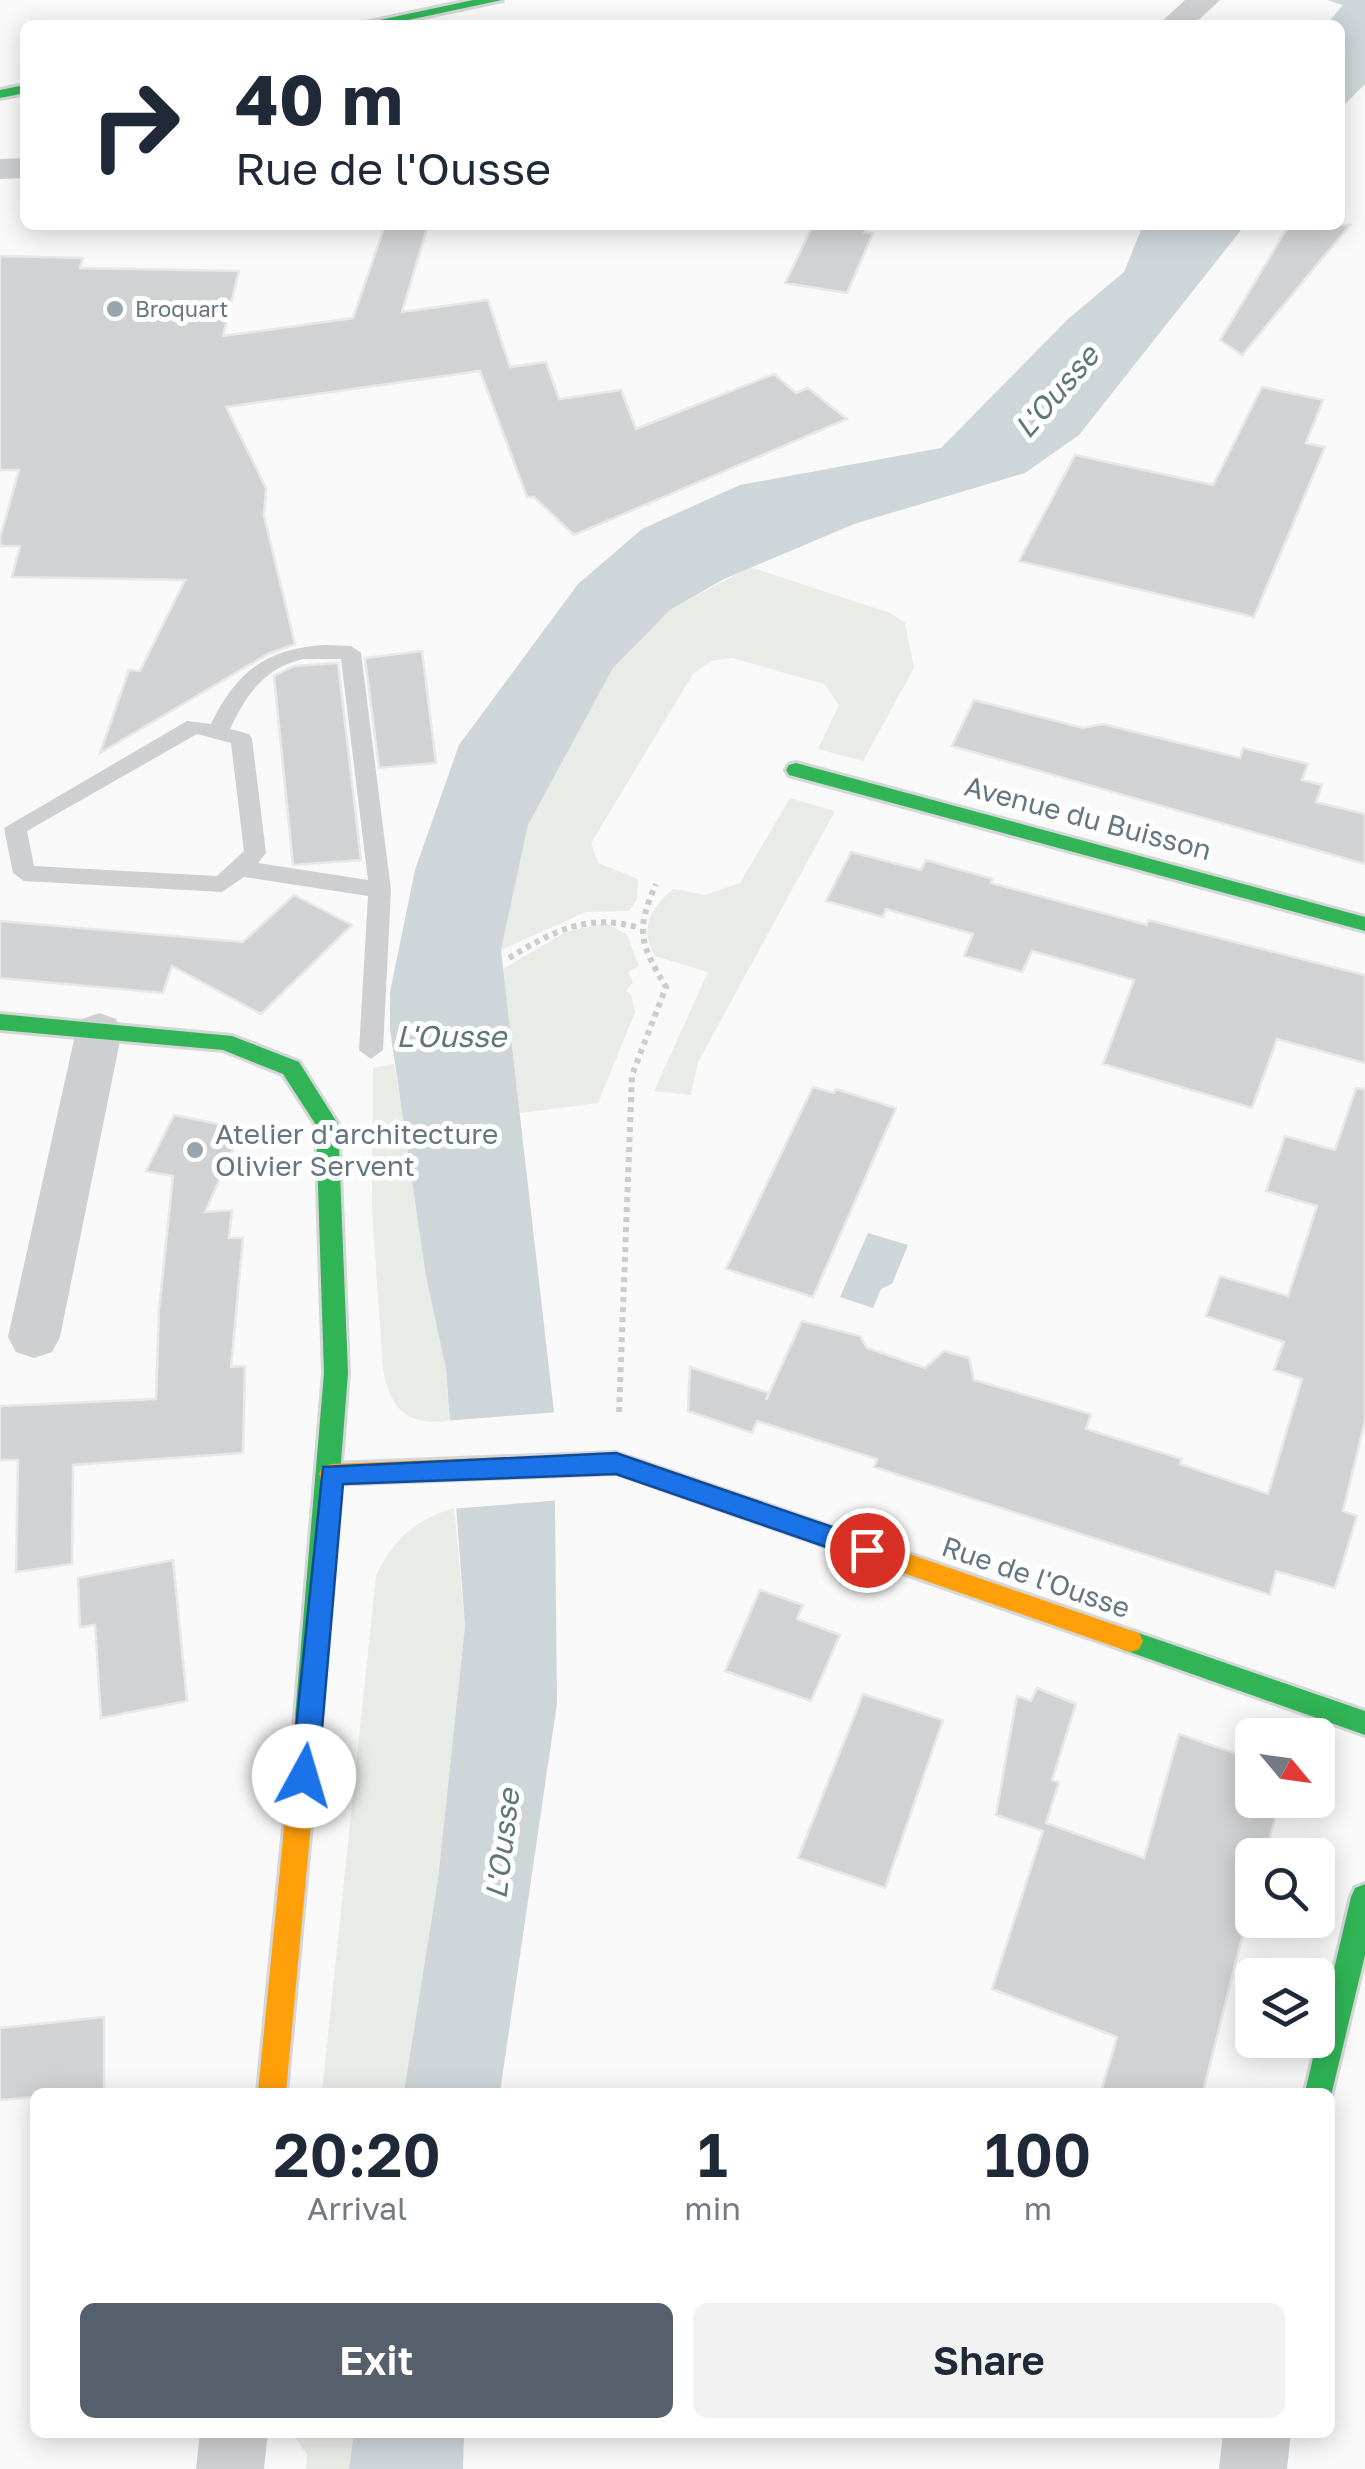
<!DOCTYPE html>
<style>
body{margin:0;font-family:"Golos Text",sans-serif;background:#f2f2f3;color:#1f2937;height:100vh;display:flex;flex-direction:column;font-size:38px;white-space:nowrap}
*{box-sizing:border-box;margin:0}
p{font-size:32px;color:#747a83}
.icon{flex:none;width:55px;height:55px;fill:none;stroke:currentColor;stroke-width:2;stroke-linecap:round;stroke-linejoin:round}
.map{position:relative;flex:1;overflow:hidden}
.drawer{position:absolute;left:30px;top:2088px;width:1305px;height:350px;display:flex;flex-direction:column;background:#fff;border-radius:15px;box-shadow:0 5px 25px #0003}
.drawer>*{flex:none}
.guide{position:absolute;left:20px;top:20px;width:1325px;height:210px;border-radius:15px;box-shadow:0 5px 25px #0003;background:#fff;color:#1f2937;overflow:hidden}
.needle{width:65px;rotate:119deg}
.controls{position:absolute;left:1235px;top:1718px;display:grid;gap:20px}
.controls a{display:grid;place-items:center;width:100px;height:100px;border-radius:15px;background:#fff;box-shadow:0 5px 25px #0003;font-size:50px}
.pin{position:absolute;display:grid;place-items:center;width:85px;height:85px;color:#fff;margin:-42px;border:5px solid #fff;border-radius:50%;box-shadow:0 2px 10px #0007}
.me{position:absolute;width:110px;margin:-55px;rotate:6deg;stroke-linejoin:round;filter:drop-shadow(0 0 8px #0008)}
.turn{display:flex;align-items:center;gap:35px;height:210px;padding:0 50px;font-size:45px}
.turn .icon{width:130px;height:130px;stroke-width:2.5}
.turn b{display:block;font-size:70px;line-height:85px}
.eta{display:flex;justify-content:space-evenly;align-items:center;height:170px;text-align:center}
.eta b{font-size:60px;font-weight:600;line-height:70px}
.primary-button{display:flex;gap:20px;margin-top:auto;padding:20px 50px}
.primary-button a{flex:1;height:115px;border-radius:15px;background:#56606c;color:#fff;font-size:40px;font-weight:600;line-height:115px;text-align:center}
.primary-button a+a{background:#f2f2f3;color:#1f2937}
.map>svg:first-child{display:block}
.green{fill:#e8ebe6}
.water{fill:#ced6d9}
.pier{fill:#f9f9f9}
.building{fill:#d0d2d3;stroke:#e8e8e8;stroke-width:2.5}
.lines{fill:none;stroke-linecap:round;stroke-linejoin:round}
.fast-casing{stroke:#d5d6d7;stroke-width:6}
.slow-casing{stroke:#d5d6d7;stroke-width:6}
.path{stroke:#cbcccd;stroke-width:6;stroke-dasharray:5 5;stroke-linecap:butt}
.lane{fill:#cecfd0;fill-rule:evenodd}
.street{fill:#cecfd0;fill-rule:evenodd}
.fast{fill:#30b455;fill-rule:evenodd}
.slow{fill:#ff9f0a;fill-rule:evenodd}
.route{fill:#1a73e8;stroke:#114b97;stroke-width:2.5}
.poi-dot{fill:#99a4ac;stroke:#fff;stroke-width:4}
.labels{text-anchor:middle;stroke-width:10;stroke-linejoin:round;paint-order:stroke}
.far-poi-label{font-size:22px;fill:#657683;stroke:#fff;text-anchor:start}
.street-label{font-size:28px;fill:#657683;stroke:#fff}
.poi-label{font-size:28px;fill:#657683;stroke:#fff;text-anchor:start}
.water-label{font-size:30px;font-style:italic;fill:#60757c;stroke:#fff}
</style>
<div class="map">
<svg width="1365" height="2469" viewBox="0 0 1365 2469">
<rect width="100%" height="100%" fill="#f9f9f9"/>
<path class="green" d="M 750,567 L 890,613 L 905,623 L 914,668 L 863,761 L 818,749 L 839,705 L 824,684 L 732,658 L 711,661 L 693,674 L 591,843 L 598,863 L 638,879 L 637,899 L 629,911 L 586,912 L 501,950 L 528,825 L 613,668 L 670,610 Z
M 790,798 L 835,811 L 698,1062 L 691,1095 L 654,1091 L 708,972 L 655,956 C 639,928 650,909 673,889 L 705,895 L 740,883 Z
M 606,923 L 627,935 L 639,966 L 628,972 L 633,982 L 626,991 L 631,994 L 635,1012 L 598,1103 L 520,1113 L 503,969 L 566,932 Z
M 394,1064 L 446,1369 L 449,1421 C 407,1425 391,1411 383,1369 L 372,1210 L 373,1068 Z
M 454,1508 L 465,1626 L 438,1879 L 404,2092 L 322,2092 L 376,1576 C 394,1538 415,1520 454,1508 Z
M 292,2433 L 354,2433 L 349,2469 L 306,2469 L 307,2454 Z"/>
<path class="water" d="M 1327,0 L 1365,0 L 1365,84 L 1340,109 L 1340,25 L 1326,25 L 1343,5 Z
M 1143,225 L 1245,225 L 1079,435 L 1025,473 L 854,524 L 724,579 L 670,610 L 613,668 L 528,825 L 501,950 L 554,1412 L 557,1703 L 500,2092 L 404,2092 L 438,1879 L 465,1626 L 446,1369 L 426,1276 L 390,1029 L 390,992 L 415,870 L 459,745 L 578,584 L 642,529 L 740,485 L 941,448 L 1068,319 L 1124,272 Z
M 868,1233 L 908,1245 L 892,1284 L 881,1289 L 873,1308 L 840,1297 Z
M 354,2432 L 464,2433 L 463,2469 L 349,2469 Z"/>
<path class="pier" d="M 559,1412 L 562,1500 L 449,1509 L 444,1421 Z"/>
<path class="building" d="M 385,225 L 428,225 L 402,312 L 488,300 L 510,367 L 546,362 L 559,399 L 621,390 L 636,429 L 774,374 L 796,393 L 808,388 L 847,419 L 574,535 L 534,497 L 527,497 L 480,371 L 226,407 L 266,488 L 264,516 L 295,644 L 268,654 L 100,753 L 129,670 L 140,671 L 185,580 L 12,577 L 20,546 L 0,546 L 0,538 L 19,470 L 0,470 L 0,256 L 83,258 L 80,268 L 239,271 L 223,336 L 353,318 Z
M 813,225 L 869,225 L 865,232 L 873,233 L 847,293 L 785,283 Z
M 1289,225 L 1350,225 L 1242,355 L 1220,340 Z
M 1262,387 L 1323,400 L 1306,443 L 1325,447 L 1254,617 L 1019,561 L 1075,455 L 1213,485 Z
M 422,651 L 436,763 L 379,768 L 365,658 Z
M 338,663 L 361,860 L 293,865 L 274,676 L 294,666 Z
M 974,700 L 1083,728 L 1103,724 L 1240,758 L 1243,748 L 1308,764 L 1302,780 L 1322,785 L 1316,802 L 1365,814 L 1365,864 L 952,746 Z
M 851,852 L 921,870 L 926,860 L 993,879 L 991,883 L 1147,925 L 1148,920 L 1365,975 L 1365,1063 L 1277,1039 L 1252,1108 L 1103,1064 L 1134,980 L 1032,951 L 1022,972 L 964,956 L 973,934 L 886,909 L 883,917 L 826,901 Z
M 294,895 L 352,925 L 261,1014 L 172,966 L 163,993 L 0,978 L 0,921 L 243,942 Z
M 813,1087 L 834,1093 L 836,1089 L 896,1108 L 813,1297 L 726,1269 Z
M 1356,1088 L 1365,1089 L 1365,1421 L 1343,1511 L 1357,1516 L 1335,1588 L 1276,1571 L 1270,1595 L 874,1467 L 877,1459 L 757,1421 L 752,1433 L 688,1411 L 690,1367 L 769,1393 L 766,1400 L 802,1321 L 860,1336 L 867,1348 L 925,1368 L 944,1351 L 969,1358 L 974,1380 L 1091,1414 L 1086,1429 L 1182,1459 L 1180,1464 L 1268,1494 L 1302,1379 L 1274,1370 L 1284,1342 L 1206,1316 L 1220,1276 L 1288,1296 L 1317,1206 L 1266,1191 L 1285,1136 L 1335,1150 Z
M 174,1115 L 242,1129 L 205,1212 L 232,1210 L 229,1238 L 243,1238 L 231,1367 L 245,1366 L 243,1453 L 73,1465 L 72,1564 L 16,1572 L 18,1460 L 0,1460 L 0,1406 L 156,1399 L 159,1310 L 173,1176 L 146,1171 Z
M 173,1560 L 187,1701 L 101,1718 L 95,1625 L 80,1627 L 78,1578 Z
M 760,1590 L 803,1605 L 797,1619 L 840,1635 L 811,1701 L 725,1671 Z
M 1037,1688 L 1076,1704 L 1052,1780 L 1059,1782 L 1046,1823 L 1144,1858 L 1179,1734 L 1252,1759 L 1252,1800 L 1280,1800 L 1265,1855 L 1252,1855 L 1252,1898 L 1203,2092 L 1101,2092 L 1117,2037 L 992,1989 L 1043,1831 L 996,1815 L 1017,1696 L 1031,1701 Z
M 863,1694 L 943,1720 L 885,1888 L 798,1858 Z
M 104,2017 L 104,2091 L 35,2092 L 35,2097 L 0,2100 L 0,2028 Z"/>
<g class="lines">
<defs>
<path id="fast" d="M 473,0 L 502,0 L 385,25 L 356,25 Z
M 25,85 L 25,93 L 0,98 L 0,90 Z
M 796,763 L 1365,917 L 1365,931 L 789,775 L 786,770 L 789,765 Z
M 0,1014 L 232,1036 L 299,1062 L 338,1124 L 348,1373 L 321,1717 L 317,1725 L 308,1729 L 299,1725 L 295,1717 L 324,1373 L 316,1125 L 283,1074 L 223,1050 L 0,1030 Z
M 1130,1630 L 1365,1711 L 1365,1735 L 1121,1649 L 1117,1641 L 1121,1633 Z
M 1365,1884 L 1365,1955 L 1330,2100 L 1330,2092 L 1305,2092 L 1351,1897 L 1355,1888 Z"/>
<path id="slow" d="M 616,1453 L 1130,1630 L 1139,1633 L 1143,1641 L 1139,1649 L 1130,1652 L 616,1473 L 331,1484 L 322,1481 L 319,1474 L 322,1467 L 331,1464 Z
M 308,1705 L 317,1709 L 321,1717 L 286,2092 L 258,2092 L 295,1717 L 299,1709 Z"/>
</defs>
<use href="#fast" class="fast-casing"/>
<use href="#slow" class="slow-casing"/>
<path class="path" d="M 509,958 C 551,932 589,912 639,928
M 619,1412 L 632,1075 L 666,987 C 640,943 635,932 656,884"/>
<path class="lane" d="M 325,645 L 351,646 L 361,653 L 391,890 L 383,1050 L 371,1059 L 359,1050 L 368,896 L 244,877 L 222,892 L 24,881 L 13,873 L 4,828 L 187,721 L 211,724 C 236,672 267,648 325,645 ZM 303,659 L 341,659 L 368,880 L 258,863 L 266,853 L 252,739 L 249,734 L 230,729 C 246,695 264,668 303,659 ZM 197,734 L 231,743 L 244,851 L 217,876 L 34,866 L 27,831 Z"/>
<path class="street" d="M 1185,0 L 1220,0 L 1193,25 L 1158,25 Z
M 25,158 L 25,178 L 0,179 L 0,159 Z
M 99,1013 L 116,1019 L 122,1031 L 60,1337 L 52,1352 L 34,1358 L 16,1352 L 8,1337 L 76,1031 L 82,1019 Z
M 200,2432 L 268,2432 L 264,2469 L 196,2469 Z
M 1223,2432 L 1291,2432 L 1287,2469 L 1219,2469 Z"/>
<use href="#fast" class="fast"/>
<use href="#slow" class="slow"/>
</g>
<path class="route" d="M 616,1453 L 876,1542 L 880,1550 L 867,1561 L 616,1474 L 343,1484 L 318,1776 L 314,1785 L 304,1788 L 295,1785 L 291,1776 L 323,1467 Z"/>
<g class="poi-dot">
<circle cx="115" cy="309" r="10"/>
<circle cx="195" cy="1150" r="10"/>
</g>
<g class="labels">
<g class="far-poi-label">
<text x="135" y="317">Broquart</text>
</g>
<g class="street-label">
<text transform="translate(1088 818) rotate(15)" y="10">Avenue du Buisson</text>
<text transform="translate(1036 1577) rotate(19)" y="10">Rue de l'Ousse</text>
</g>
<g class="poi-label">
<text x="215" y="1144">Atelier d'architecture<tspan x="215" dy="32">Olivier Servent</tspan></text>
</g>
<g class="water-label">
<text transform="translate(1057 392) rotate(-49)" y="10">L'Ousse</text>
<text x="451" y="1047">L'Ousse</text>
<text transform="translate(503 1844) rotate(-83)" y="10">L'Ousse</text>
</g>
</g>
</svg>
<div class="controls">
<a><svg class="needle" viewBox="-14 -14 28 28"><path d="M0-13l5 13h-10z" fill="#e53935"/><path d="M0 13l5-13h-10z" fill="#747a83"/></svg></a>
<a><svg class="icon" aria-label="search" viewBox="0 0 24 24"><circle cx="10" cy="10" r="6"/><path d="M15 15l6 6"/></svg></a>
<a><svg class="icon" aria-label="layers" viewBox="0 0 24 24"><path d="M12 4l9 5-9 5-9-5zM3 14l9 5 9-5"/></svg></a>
</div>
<div class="pin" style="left:867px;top:1550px;background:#d93025"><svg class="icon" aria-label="arrive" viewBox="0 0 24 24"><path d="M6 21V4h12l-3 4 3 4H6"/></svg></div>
<svg class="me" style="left:304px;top:1776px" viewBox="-20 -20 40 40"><circle r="19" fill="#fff"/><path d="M0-13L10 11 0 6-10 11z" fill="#1a73e8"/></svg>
<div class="guide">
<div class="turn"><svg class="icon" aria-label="right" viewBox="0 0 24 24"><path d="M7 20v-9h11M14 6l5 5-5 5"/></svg><div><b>40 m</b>Rue de l'Ousse</div></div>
</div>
<section class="drawer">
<div class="eta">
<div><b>20:20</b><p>Arrival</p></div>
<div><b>1</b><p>min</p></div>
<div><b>100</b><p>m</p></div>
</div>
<div class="primary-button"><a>Exit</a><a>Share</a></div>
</section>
</div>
